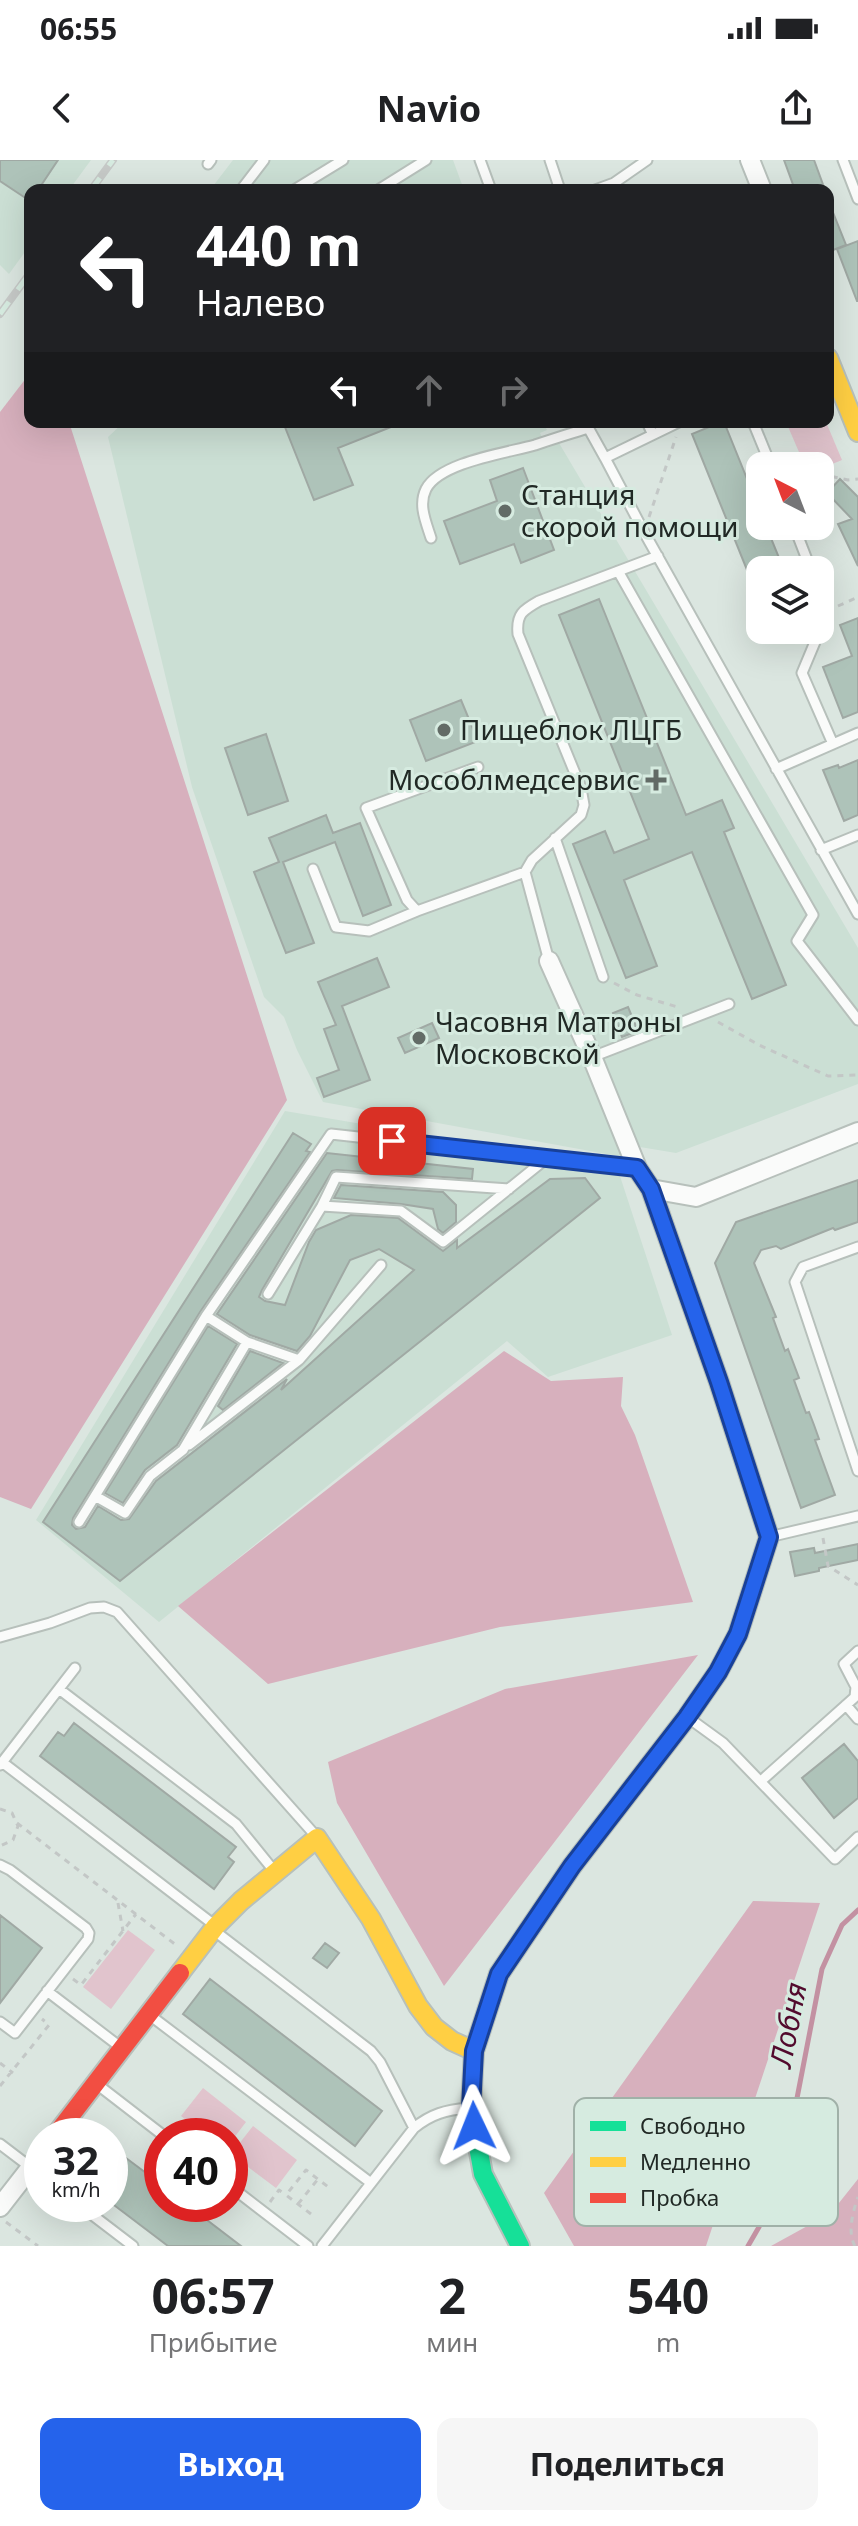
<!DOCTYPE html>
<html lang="ru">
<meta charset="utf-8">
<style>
body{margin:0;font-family:"Noto Sans",sans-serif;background:#f6f6f6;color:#202124;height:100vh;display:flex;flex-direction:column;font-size:30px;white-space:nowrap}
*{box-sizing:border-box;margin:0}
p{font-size:26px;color:#757577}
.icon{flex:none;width:44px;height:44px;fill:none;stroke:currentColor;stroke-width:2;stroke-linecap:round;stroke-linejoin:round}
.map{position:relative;height:2086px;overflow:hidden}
.panel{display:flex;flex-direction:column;background:#fff;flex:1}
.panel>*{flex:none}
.guide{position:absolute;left:24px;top:24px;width:810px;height:244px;border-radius:16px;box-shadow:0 8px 32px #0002;background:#202124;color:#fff;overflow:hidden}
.needle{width:52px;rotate:318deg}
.fabs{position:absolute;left:746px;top:292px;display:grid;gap:16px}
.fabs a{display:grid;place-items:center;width:88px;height:88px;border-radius:16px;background:#fff;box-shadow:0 8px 32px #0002;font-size:40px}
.speed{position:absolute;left:24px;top:1958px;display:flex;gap:16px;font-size:40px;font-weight:700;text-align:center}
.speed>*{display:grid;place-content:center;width:104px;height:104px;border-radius:50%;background:#fff;box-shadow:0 8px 32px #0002;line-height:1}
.speed small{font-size:20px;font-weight:400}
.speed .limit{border:12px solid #d22;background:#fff;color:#111}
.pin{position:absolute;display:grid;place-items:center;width:68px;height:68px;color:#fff;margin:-34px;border-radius:16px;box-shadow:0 4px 12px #0006}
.me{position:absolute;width:88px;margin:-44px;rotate:358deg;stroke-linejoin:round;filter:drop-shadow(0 0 6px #0008)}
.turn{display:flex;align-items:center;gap:28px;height:168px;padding:0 40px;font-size:36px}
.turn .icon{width:104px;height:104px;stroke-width:2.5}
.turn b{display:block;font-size:56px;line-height:68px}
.lanes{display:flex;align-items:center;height:76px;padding:0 40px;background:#0003;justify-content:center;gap:40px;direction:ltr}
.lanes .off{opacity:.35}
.eta{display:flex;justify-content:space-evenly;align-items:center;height:136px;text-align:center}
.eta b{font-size:48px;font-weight:700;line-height:56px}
.primary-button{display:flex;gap:16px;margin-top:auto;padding:16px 40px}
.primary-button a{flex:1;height:92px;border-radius:16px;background:#2563eb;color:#fff;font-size:32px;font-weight:700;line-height:92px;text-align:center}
.primary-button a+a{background:#f6f6f6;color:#202124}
.status{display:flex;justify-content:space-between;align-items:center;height:56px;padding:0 40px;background:#fff;direction:ltr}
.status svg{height:22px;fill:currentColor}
header{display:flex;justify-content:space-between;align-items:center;height:104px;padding:0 40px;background:#fff;font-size:36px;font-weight:700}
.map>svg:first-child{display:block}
.built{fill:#cbdfd4}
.green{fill:#e1c4cd}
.forest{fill:#d7b0bd}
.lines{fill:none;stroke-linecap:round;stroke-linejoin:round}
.stream{stroke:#c391a2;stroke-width:5}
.building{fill:#aec3b9;stroke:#a0a9a4;stroke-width:2}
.lane-casing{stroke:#b7c0bb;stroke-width:13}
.street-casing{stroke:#b7c0bb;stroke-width:22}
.fast-casing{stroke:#b7c0bb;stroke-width:22}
.slow-casing{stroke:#b7c0bb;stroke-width:22}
.jam-casing{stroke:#b7c0bb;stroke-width:22}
.path{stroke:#c3c7c6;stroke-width:3;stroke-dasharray:6 6;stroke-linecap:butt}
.lane{stroke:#fafbfa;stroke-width:9}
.street{stroke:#fafbfa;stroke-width:18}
.fast{stroke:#16e098;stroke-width:18}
.slow{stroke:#ffcf43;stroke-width:18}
.jam{stroke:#f24e42;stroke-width:18}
.rail-casing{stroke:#c6c9c7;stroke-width:8}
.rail{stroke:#d6ebe0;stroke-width:5;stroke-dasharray:15;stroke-linecap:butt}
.route-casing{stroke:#184099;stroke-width:20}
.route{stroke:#2563eb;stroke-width:14}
.poi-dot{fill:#626b66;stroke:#d6ebe0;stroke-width:3}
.labels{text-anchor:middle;stroke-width:6;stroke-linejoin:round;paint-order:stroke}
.poi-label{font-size:28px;fill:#212925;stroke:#d6ebe0;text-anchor:start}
.water-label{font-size:30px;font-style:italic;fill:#520a2d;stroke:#d6ebe0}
.key{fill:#d6ebe0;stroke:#a0b1a8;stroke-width:2}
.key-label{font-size:22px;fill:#212925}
</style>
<div class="status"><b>06:55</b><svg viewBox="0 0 49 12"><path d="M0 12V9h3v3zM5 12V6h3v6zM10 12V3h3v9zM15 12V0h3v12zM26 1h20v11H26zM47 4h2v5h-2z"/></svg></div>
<header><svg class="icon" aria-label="back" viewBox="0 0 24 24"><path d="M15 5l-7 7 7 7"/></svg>Navio<svg class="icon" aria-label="share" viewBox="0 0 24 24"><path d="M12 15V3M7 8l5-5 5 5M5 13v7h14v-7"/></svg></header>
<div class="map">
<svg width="858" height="2086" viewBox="0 0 858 2086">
<rect width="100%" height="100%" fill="#dbe6e0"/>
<path class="built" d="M 0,0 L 91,0 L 69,30 L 30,30 L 30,85 L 9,114 L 0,105 Z
M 233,0 L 453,0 L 464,30 L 210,30 Z
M 124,262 L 543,262 L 547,270 L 540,273 L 547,288 L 559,283 L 858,788 L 858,924 L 676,993 L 640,987 L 623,997 L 323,942 L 297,890 L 284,857 L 264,837 L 192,627 L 108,277 Z
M 285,951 L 617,1007 L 672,1175 L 548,1217 L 507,1181 L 159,1462 L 36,1360 Z"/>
<path class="green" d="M 786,262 L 826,262 L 842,300 L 820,309 L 820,306 L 805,306 Z
M 128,1770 L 155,1790 L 111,1849 L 83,1827 Z
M 203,1928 L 246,1962 L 230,1983 L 230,1976 L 207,1976 L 181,1956 Z
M 253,1966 L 297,2000 L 276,2028 L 231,1994 Z"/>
<path class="forest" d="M 30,213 L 30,262 L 69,262 L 287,940 L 31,1349 L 0,1337 L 0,252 Z
M 504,1191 L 551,1221 L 623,1217 L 621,1246 L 635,1275 L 693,1442 L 500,1467 L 268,1524 L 178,1446 Z
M 698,1495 L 444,1826 L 337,1643 L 328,1602 L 505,1529 Z
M 753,1741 L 820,1743 L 706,2086 L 574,2086 L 544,2033 Z
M 858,2019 L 858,2086 L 771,2086 L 831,2053 Z"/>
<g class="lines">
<path class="stream" d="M 748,2086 L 759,2067 L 786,1995 L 822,1809 L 842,1765 L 858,1750"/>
</g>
<path class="building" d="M 0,0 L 58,0 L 38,30 L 30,30 L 30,41 L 0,21 Z
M 784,0 L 814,0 L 825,30 L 795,30 Z
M 828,40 L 846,85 L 828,92 Z
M 858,81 L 858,141 L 857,141 L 837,89 Z
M 283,262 L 401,262 L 401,263 L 338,288 L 353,325 L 314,340 Z
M 721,262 L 724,262 L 760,351 L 760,366 L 766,366 L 784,410 L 760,410 L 760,442 L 692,274 Z
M 523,308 L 554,390 L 521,403 L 514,384 L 460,404 L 444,361 L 497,341 L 490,320 Z
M 840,319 L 858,337 L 858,406 L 838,364 L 852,359 L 827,333 Z
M 599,439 L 686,655 L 722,640 L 734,668 L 724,672 L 786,825 L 752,839 L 692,692 L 624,720 L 657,806 L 626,818 L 573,684 L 605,671 L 614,693 L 649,679 L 559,455 Z
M 858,458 L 858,552 L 843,558 L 823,507 L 852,496 L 840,465 Z
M 461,540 L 478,581 L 426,601 L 410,560 Z
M 266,574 L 288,641 L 248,655 L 225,588 Z
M 858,600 L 858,655 L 844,661 L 823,610 L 838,605 L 839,608 Z
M 326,655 L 333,673 L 360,663 L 391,745 L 363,756 L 335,682 L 283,702 L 314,783 L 286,793 L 254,712 L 279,702 L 269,678 Z
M 377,798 L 389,827 L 342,846 L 370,920 L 324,937 L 317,918 L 339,910 L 324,869 L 336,865 L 318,822 Z
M 628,847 L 638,871 L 622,877 L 613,853 Z
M 432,863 L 439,878 L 405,893 L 398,878 Z
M 293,973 L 311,984 L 306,991 L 310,992 L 200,1152 L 73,1358 L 72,1365 L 76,1369 L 85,1367 L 98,1346 L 121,1360 L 129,1359 L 156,1321 L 287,1219 L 281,1230 L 414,1110 L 379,1089 L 350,1100 L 310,1176 L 297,1191 L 250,1175 L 217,1154 L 327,993 L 473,1009 L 472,1019 L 337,1010 L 332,1011 L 262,1130 L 259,1137 L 265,1141 L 285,1145 L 309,1082 L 316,1070 L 351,1055 L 398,1058 L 443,1091 L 457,1080 L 457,1088 L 550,1019 L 585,1018 L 600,1038 L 120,1421 L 43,1362 Z
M 858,1020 L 858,1062 L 835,1070 L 833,1068 L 781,1089 L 776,1086 L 761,1090 L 754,1103 L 776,1157 L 773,1158 L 785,1191 L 788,1189 L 799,1218 L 794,1220 L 806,1253 L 809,1252 L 814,1265 L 819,1279 L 815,1280 L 835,1335 L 801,1348 L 715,1103 L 736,1062 Z
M 341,1025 L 443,1032 L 456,1045 L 456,1062 L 443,1073 L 438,1069 L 433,1049 L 401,1044 L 334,1038 Z
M 208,1166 L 237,1184 L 177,1285 L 145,1310 L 123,1343 L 105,1333 Z
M 250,1191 L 283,1203 L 223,1250 L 218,1246 Z
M 858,1384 L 858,1400 L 819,1408 L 819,1411 L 795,1416 L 790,1392 L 814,1388 L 815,1393 Z
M 74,1563 L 236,1687 L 228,1697 L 234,1702 L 214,1729 L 40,1596 L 58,1572 L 64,1576 Z
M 844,1584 L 858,1601 L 858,1638 L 834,1658 L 802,1618 Z
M 0,1755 L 42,1788 L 0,1843 Z
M 325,1783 L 339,1793 L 327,1808 L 313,1798 Z
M 210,1819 L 382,1951 L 355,1986 L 183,1854 Z
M 110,1986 L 162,2025 L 162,2044 L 186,2044 L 241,2086 L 168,2086 L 110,2042 Z"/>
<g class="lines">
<defs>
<path id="lane" d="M 480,0 L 491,30
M 550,0 L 560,30
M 843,0 L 858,39
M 208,4 L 211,0
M 614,23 L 647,0
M 241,30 L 264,0
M 294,30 L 343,0
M 378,30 L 426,0
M 595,30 L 614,23 L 618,30
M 585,262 L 605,298
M 647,262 L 652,273
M 679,262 L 605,298 L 644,372 L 858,754
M 753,262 L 771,306
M 794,366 L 811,410
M 431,378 C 426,362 418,345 426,329 C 440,302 507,293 535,285 C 553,279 571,273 589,268
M 618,411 L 813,755 L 797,781 L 858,860
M 820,432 L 827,451 L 820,469
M 820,470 L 802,513 L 833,584
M 776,609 L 858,573
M 555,678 L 603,817
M 821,690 L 858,675
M 313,709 L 336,767 L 369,771 L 417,751 L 525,712
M 417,751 L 407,740 L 366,648 L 478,607
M 549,801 L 525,712 L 532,700 L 581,655 L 584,645 L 581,628 L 518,474 C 516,454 523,450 539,441 L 658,396
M 592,897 L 729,844
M 322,1046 L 336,1017 L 509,1029
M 858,1087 L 803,1107 L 795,1122 L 858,1311
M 268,1134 L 322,1046 L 401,1051 L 443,1082 L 547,998
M 299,1200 L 381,1105
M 189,1285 L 299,1200 L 247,1182
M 95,1336 L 125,1353 L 150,1316 L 183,1290 L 247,1182 L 206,1156
M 79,1362 L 206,1156 L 331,974 L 637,1008
M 773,1376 L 858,1356
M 0,1477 L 50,1463 L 90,1448 L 104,1447 L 117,1452 L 315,1675
M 59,1529 L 236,1664 L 275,1712
M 846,1545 L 858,1559
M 690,1559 L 723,1583 L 835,1699 L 858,1677
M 2,1602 L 213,1764
M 0,1605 L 75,1508
M 761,1621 L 855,1537 L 856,1527 L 844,1504 L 858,1491
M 0,1705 L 10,1710 L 86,1768 L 89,1773 L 88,1779 L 15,1873 L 0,1862
M 216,1772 L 371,1891 L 380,1902 L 414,1968
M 47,1831 L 119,1886
M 151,1856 L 371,2023
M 98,1925 L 164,1976
M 0,1984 L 42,2016
M 230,2026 L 308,2086
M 78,2044 L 133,2086
M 322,2086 L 414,1968 C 431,1954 446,1950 468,1948"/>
<path id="street" d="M 750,0 L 762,30
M 549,801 L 592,897 L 637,1008 L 651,1029 L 696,1037 L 858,972
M 0,2047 L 42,1993"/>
<path id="fast" d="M 520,2086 L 483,2014 L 471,1948 L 474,1891 L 499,1814 L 572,1706 L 687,1557 L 718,1512 L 738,1474 L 769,1377 L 719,1222 L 651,1029"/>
<path id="slow" d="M 828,198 L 858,272
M 180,1813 L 216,1766 L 241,1741 L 317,1678 L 371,1759 L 418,1846 L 434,1867 L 452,1881 L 474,1891"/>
<path id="jam" d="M 55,1976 L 180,1813"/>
</defs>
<use href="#lane" class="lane-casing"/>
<use href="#street" class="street-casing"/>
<use href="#fast" class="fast-casing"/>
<use href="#slow" class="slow-casing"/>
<use href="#jam" class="jam-casing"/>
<path class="path" d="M 820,314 L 848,320 L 858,319
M 649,357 L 676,277
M 838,446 L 858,437
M 614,823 L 637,835 L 681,848
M 718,862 L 759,885 L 828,916 L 858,915
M 823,1378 L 828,1406 L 858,1425
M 0,1649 L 12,1653 L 18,1666 L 13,1680 L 0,1686
M 17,1663 L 176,1785
M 118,1743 L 123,1771
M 73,1819 L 81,1825 L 136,1754
M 0,1903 L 13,1913
M 0,1926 L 49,1865 L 42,1859
M 270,2042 L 279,2030 L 286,2035
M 298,2044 L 318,2019
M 311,2054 L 286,2035 L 306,2010 L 331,2029
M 6,2062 L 38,2086
M 855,2086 C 847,2073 853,2051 858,2037"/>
<use href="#lane" class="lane"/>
<use href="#street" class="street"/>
<use href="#fast" class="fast"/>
<use href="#slow" class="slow"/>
<use href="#jam" class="jam"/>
<defs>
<path id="rail" d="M 91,30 L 113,0
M 0,154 L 30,113"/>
</defs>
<use href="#rail" class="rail-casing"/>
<use href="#rail" class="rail"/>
</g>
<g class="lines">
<defs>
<path id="route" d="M 392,981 L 637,1008 L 651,1029 L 719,1222 L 769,1377 L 738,1474 L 718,1512 L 687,1557 L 572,1706 L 499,1814 L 474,1891 L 471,1948 L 474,1966"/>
</defs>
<use href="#route" class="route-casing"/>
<use href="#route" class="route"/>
</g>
<g class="poi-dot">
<circle cx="505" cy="351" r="8"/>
<circle cx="444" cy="570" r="8"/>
<path d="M652 608h8v8h8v8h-8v8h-8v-8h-8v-8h8z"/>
<circle cx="419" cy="878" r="8"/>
</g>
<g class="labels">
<g class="poi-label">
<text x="521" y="345">Станция<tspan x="521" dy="32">скорой помощи</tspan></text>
<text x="460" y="580">Пищеблок ЛЦГБ</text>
<text x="640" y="630" text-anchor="end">Мособлмедсервис</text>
<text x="435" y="872">Часовня Матроны<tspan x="435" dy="32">Московской</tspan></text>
</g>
<g class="water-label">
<text transform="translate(789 1865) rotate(-79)" y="10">Лобня</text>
</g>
</g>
<rect x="574" y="1938" width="264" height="128" rx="12" class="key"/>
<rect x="590" y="1961" width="36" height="10" fill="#16e098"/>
<rect x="590" y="1997" width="36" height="10" fill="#ffcf43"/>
<rect x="590" y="2033" width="36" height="10" fill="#f24e42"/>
<g class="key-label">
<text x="640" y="1974">Свободно</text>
<text x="640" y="2010">Медленно</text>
<text x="640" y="2046">Пробка</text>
</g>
</svg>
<div class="fabs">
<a><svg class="needle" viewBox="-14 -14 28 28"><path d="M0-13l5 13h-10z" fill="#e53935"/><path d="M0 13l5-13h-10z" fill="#757577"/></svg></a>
<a><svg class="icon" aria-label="layers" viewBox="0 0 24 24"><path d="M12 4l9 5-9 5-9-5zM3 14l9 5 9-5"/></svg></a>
</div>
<div class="speed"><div>32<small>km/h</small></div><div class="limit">40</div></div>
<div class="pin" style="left:392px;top:981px;background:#d93025"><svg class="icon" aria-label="arrive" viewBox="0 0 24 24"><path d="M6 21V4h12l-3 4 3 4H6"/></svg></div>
<svg class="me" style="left:474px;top:1966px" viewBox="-20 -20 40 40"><path d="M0-17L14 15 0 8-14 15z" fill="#2563eb" stroke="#fff" stroke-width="4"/></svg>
<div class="guide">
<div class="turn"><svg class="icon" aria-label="left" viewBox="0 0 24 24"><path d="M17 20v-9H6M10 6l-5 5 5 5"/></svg><div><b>440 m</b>Налево</div></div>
<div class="lanes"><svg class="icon" aria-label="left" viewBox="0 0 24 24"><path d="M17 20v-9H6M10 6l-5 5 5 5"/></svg><svg class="icon off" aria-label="ahead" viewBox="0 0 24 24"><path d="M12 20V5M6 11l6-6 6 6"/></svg><svg class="icon off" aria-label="right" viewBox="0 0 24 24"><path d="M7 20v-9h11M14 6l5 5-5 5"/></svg></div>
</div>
</div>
<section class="panel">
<div class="eta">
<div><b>06:57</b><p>Прибытие</p></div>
<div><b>2</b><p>мин</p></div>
<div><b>540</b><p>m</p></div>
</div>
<div class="primary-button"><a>Выход</a><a>Поделиться</a></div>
</section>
